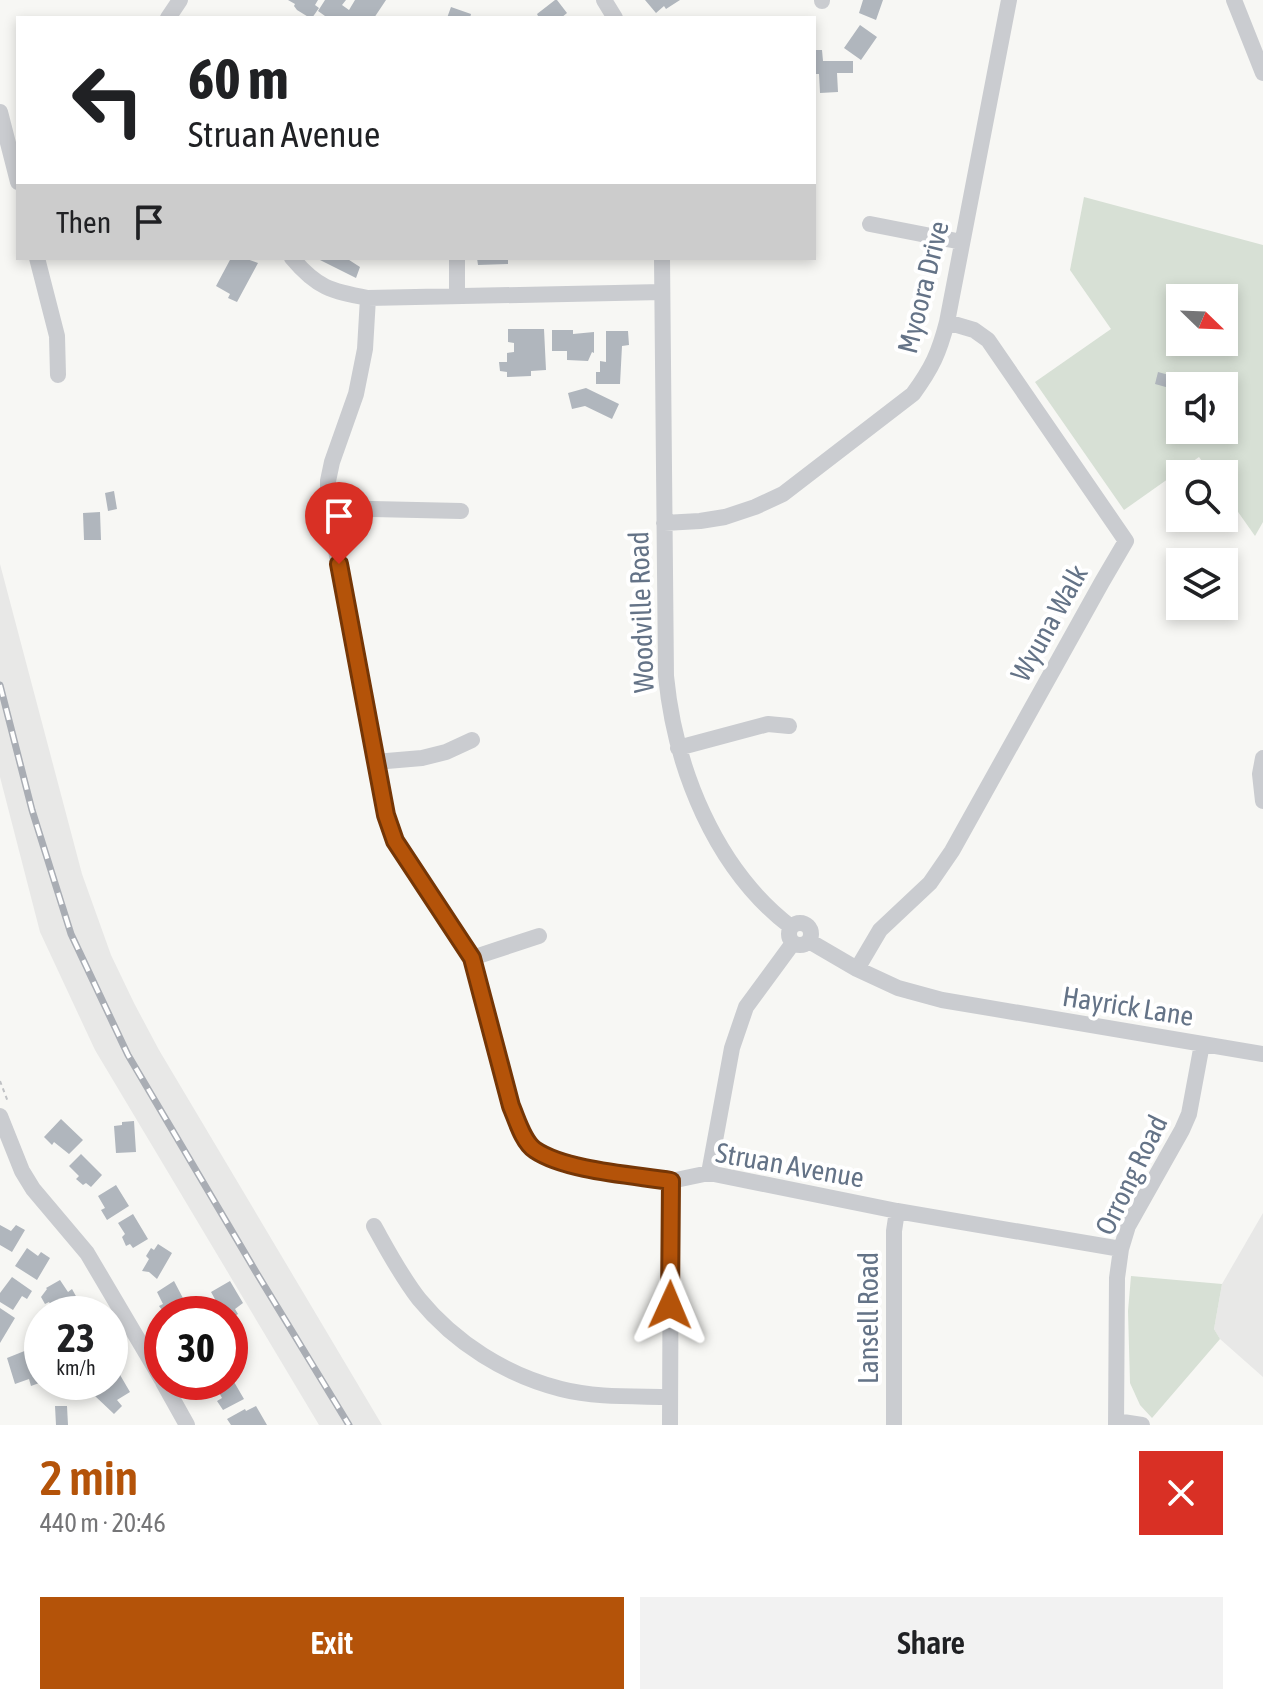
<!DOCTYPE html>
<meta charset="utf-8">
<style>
body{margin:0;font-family:"Asap Condensed",sans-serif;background:#f2f2f2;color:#202124;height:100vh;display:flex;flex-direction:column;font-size:30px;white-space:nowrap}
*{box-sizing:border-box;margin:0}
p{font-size:26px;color:#757577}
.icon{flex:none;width:44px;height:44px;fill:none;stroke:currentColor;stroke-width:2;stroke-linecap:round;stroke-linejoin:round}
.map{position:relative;height:1425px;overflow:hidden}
.panel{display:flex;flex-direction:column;background:#fff;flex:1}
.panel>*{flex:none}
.guide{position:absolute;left:16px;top:16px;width:800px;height:244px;border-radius:0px;box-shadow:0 4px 12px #0003;background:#fff;color:#202124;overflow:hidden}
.needle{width:52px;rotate:113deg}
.buttons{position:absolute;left:1166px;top:284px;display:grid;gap:16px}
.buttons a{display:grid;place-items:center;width:72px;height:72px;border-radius:0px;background:#fff;box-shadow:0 4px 12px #0003;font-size:40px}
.speed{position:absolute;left:24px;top:1296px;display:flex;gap:16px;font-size:40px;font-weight:700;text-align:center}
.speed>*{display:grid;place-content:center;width:104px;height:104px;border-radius:50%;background:#fff;box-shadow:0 4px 12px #0003;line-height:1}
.speed small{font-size:20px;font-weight:400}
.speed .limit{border:12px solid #d22;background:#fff;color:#111}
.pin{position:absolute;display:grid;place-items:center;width:68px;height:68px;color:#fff;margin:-82px -34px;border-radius:50% 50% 50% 0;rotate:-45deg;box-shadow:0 0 8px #0007}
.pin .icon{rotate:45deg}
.me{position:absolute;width:88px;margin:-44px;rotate:1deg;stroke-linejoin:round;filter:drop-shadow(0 0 6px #0008)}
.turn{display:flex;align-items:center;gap:28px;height:168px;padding:0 40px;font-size:36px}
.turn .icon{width:104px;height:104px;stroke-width:2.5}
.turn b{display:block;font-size:56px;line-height:68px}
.then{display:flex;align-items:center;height:76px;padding:0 40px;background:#0003;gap:16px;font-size:30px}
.round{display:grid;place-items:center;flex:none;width:84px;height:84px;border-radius:0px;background:#f2f2f2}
.headline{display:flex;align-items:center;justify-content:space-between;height:136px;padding:0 40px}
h1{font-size:48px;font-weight:600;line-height:60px;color:#b45309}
.cta{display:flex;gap:16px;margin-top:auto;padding:16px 40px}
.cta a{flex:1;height:92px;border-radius:0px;background:#b45309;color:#fff;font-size:32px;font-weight:600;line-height:92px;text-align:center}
.cta a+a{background:#f2f2f2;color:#202124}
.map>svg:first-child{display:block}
.built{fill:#e8e8e7}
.green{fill:#d7e0d5;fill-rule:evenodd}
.building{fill:#b0b6bd}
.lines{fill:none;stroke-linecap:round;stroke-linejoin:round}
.path{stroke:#c0c2c5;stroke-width:2;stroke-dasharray:4 4;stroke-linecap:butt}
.street{stroke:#caccd0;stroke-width:16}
.rail-casing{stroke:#a9adb4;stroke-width:7}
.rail{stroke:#fff;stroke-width:4;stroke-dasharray:12;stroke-linecap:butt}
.route-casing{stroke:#753606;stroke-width:20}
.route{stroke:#b45309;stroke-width:14}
.labels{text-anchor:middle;stroke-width:8;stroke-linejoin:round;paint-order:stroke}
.street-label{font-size:28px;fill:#647387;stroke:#fff}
</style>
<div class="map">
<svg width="1263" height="1425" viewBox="0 0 1263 1425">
<rect width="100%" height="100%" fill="#f7f7f4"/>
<path class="built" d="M 0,564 L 82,874 L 111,955 L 134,1003 L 159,1050 L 382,1425 L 319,1425 L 95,1050 L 40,932 L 0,777 Z
M 1263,1213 L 1263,1377 L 1220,1339 L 1214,1329 L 1222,1284 Z"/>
<path class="green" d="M 1084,197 L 1263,245 L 1263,522 L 1255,536 L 1224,492 L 1224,474 L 1211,474 L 1199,457 L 1124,510 L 1035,382 L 1111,329 L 1070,270 ZM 1180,298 L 1224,298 L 1224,342 L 1180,342 ZM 1180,386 L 1224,386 L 1224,430 L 1180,430 Z
M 1131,1276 L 1222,1284 L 1214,1329 L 1220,1339 L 1152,1418 L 1140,1405 L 1130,1383 L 1128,1311 Z"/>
<path class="building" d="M 288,0 L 318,0 L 315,5 L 319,8 L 312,18 L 310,18 L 297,10 L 294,6 L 295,4 Z
M 325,0 L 346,0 L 342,5 L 349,10 L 355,0 L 386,0 L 374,18 L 323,18 L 325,16 L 318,11 Z
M 555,0 L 557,0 L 567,13 L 561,18 L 536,18 L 538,16 L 537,14 Z
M 645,0 L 680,0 L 666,9 L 664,6 L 656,13 Z
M 863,0 L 883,0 L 876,20 L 859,13 Z
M 451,7 L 471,14 L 470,18 L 447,18 Z
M 860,25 L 877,37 L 861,60 L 844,48 Z
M 814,50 L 822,50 L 823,61 L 853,61 L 853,73 L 837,73 L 838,92 L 820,93 L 819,74 L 814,74 Z
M 231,258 L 244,258 L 258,263 L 237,302 L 228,298 L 230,294 L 216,286 Z
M 316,258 L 346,258 L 360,267 L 356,278 Z
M 477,258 L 508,258 L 508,264 L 478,265 Z
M 508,329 L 544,329 L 546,370 L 531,371 L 531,376 L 507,377 L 507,372 L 500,371 L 499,362 L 507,362 L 507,353 L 514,352 L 514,343 L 508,342 Z
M 552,330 L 573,330 L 573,334 L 594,332 L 594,353 L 592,352 L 588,361 L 567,360 L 567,351 L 552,351 Z
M 606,331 L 628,331 L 629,345 L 622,346 L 620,384 L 596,384 L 596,372 L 600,372 L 600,361 L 606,362 Z
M 1158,372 L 1206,385 L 1206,386 L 1180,386 L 1180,398 L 1171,395 L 1173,389 L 1155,384 Z
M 586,388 L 619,404 L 612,419 L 585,406 L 572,409 L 568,393 Z
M 114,491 L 117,509 L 108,511 L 105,493 Z
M 100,512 L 101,540 L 84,540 L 83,513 Z
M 61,1119 L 83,1140 L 69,1154 L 54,1142 L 52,1145 L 44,1137 Z
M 134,1121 L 136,1152 L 116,1153 L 114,1126 L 122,1125 L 122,1122 Z
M 81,1154 L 102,1175 L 91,1187 L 86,1183 L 83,1185 L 76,1179 L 79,1176 L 69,1166 Z
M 116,1185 L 129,1206 L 107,1220 L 101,1210 L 105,1208 L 98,1196 Z
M 133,1214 L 148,1239 L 133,1248 L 130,1244 L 126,1246 L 122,1237 L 125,1234 L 118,1223 Z
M 0,1225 L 11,1231 L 16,1225 L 25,1230 L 12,1252 L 0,1245 Z
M 158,1244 L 172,1253 L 157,1279 L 149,1272 L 142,1271 L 149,1259 L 146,1256 L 151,1248 L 154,1250 Z
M 27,1248 L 38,1256 L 41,1252 L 50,1258 L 37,1280 L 15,1266 Z
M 12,1277 L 32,1291 L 27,1299 L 22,1296 L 13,1310 L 0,1302 L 0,1293 Z
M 60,1280 L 68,1292 L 72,1289 L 77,1298 L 73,1300 L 76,1306 L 63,1314 L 56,1314 L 49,1302 L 45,1304 L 41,1297 L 47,1289 L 46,1288 Z
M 174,1281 L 185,1302 L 168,1314 L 165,1314 L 159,1306 L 163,1304 L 157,1292 Z
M 230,1281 L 243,1303 L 235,1309 L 238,1314 L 230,1319 L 230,1314 L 219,1314 L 214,1307 L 216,1307 L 214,1303 L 216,1301 L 211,1292 Z
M 0,1308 L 15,1318 L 0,1343 Z
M 27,1350 L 29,1356 L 33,1354 L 42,1371 L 42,1382 L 31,1386 L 29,1379 L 15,1384 L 7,1358 Z
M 116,1368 L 130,1392 L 117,1400 L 122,1406 L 114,1414 L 95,1396 L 89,1387 L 97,1382 L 110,1382 L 110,1371 Z
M 230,1375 L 244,1399 L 223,1410 L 217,1401 L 222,1398 L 217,1389 L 220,1387 L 218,1383 L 230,1382 Z
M 55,1406 L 67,1406 L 68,1425 L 56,1425 Z
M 256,1406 L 267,1425 L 231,1425 L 227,1419 L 245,1409 L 246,1411 Z"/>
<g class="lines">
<path class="path" d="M 0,1081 L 8,1102"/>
<path class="street" d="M 604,0 L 615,18
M 822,0 L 822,1
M 1234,0 L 1263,73
M 168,18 L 180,0
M 0,112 L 18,182
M 870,224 L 962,242
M 37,258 L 57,336 L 58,375
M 292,258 C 317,288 331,291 368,298 L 662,292
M 662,258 L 666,676 C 675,768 715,869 791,927
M 457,295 L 457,258
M 368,298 L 365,349 L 356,394 L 332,462 L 328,481 L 328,508 L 386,815 L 395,841 L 472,958 L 511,1106 L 519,1126 L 533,1149 L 565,1164 L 671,1181 L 709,1173 L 897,1211 L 1121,1249
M 328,508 L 461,511
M 664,523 L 700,521 L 725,517 L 755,507 L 783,494 L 913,394 C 932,368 939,353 947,322 L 1009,0
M 678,748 L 768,724 L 789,726
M 1263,758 L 1260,774 L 1263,801
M 375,762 L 422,758 L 446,752 L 472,740
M789 934a11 11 0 1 1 22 0a11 11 0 1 1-22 0Z
M 809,941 L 857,969 L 898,988 L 942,1000 L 1263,1054
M 472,958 L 539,936
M 857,969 L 880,930 L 930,883 L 952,851 L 1102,582 L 1126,541 L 988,340 L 974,330 L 947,322
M 0,1116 L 22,1171 L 33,1189 L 87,1253 L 162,1380
M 709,1173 L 732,1048 L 746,1007 L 793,943
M 374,1226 C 388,1251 401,1276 419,1299 C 455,1343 506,1375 561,1389 C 596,1398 634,1396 670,1397
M 163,1382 L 187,1425
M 1116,1421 L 1142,1425
M 670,1425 L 671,1181
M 894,1425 L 894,1231 L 897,1211
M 1116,1425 L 1117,1278 L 1121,1249 L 1128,1226 L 1182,1130 L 1189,1114 L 1202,1044"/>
<defs>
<path id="rail" d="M 0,685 L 32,810 L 71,934 L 128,1055 L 256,1272 L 349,1425"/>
</defs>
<use href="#rail" class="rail-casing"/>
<use href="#rail" class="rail"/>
</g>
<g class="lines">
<defs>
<path id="route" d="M 339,564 L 386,815 L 395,841 L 472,958 L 511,1106 C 517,1120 523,1142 535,1150 C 566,1171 634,1175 671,1181 L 670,1305"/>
</defs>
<use href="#route" class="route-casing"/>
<use href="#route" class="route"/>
</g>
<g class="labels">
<g class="street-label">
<text transform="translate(923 287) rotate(-76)" y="10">Myoora Drive</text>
<text transform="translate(641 612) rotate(-92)" y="10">Woodville Road</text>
<text transform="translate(1049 623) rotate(-61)" y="10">Wyuna Walk</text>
<text transform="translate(1128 1006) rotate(9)" y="10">Hayrick Lane</text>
<text transform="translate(790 1165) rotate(10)" y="10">Struan Avenue</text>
<text transform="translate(1131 1175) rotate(-64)" y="10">Orrong Road</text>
<text transform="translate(868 1318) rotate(-90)" y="10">Lansell Road</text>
</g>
</g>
</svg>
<div class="buttons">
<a><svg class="needle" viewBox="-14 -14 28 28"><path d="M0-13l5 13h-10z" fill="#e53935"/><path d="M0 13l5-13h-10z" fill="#757577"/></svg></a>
<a><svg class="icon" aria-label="sound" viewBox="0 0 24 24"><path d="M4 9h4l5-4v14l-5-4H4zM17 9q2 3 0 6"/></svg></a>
<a><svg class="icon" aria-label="search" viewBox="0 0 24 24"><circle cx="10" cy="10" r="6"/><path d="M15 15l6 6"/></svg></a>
<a><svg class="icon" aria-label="layers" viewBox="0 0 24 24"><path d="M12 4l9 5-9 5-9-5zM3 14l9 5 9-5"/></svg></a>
</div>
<div class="speed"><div>23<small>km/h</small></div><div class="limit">30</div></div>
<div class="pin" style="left:339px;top:564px;background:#d93025"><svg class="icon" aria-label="arrive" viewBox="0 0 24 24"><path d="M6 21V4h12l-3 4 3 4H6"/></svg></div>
<svg class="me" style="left:670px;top:1305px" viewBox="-20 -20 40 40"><path d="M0-17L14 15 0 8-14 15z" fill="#b45309" stroke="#fff" stroke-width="4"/></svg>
<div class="guide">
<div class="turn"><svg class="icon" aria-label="left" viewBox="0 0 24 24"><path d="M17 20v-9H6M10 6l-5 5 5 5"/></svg><div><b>60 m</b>Struan Avenue</div></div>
<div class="then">Then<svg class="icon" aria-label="arrive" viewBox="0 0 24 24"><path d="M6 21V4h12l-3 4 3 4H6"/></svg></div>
</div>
</div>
<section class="panel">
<div class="headline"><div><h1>2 min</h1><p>440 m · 20:46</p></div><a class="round" style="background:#d93025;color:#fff"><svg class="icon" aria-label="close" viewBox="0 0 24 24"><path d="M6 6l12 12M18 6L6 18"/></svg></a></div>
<div class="cta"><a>Exit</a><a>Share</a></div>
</section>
